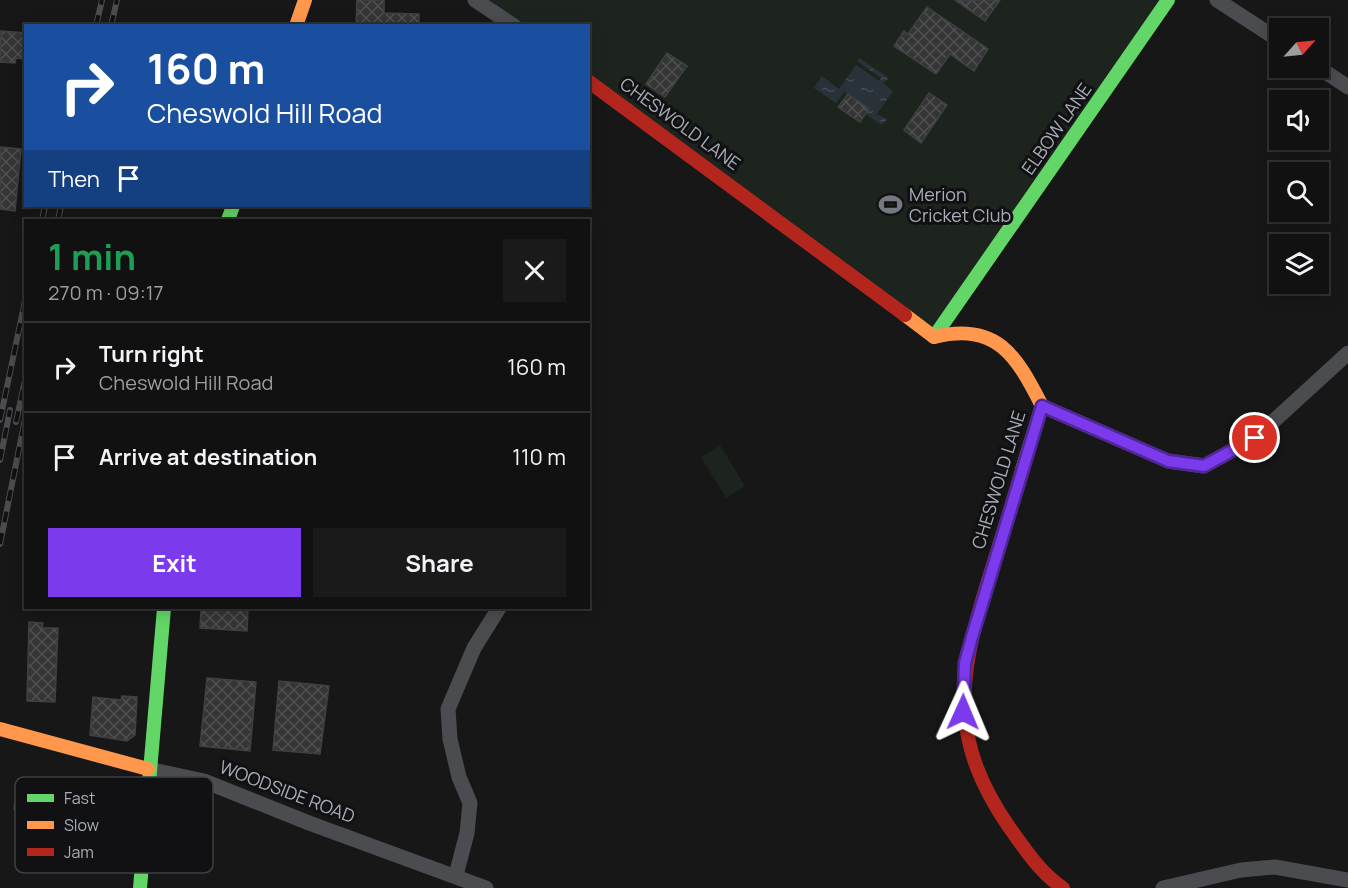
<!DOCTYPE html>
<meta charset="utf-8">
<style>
body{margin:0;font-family:Manrope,sans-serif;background:#1a1a1a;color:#f1f3f6;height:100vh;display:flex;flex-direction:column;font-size:22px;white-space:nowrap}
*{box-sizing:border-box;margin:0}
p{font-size:20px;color:#9c9d9f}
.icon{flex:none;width:33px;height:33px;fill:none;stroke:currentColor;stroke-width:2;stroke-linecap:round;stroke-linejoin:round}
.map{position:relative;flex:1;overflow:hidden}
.panel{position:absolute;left:24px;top:219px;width:566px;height:390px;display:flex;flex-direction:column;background:#111;border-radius:0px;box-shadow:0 3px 15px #0003,0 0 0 2px #303131}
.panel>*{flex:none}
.top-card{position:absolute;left:24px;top:24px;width:566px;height:183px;border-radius:0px;box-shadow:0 3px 15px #0003,0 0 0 2px #303131;background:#1a4fa0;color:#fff;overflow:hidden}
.needle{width:39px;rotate:63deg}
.buttons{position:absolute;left:1269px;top:18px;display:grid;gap:12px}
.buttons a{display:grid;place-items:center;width:60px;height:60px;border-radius:0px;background:#111;box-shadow:0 3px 15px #0003,0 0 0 2px #303131;font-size:30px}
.pin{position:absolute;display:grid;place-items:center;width:51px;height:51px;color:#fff;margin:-26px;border:3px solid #fff;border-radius:50%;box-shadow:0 2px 6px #0007}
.me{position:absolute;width:66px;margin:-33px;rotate:1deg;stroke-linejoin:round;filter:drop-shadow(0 0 4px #0008)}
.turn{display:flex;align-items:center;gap:21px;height:126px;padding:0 24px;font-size:27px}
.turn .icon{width:78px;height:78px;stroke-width:2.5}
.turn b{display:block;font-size:42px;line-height:51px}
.then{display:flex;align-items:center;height:57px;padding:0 24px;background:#0003;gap:12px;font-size:22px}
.round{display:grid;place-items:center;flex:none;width:63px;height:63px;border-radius:0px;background:#1a1a1a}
.overview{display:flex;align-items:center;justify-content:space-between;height:102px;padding:0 24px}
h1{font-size:36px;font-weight:700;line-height:45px;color:#1e9e55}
.button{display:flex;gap:12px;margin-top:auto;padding:12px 24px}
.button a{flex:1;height:69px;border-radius:0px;background:#7c3aed;color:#fff;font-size:24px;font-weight:700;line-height:69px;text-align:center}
.button a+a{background:#1a1a1a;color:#f1f3f6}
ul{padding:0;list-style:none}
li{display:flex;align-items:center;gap:18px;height:90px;padding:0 24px;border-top:2px solid #303131}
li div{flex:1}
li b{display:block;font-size:22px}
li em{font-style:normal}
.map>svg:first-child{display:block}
.garden{fill:#1d241e}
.water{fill:url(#water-ripples)}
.building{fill:url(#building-cross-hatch);stroke:#3f4043;stroke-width:1.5}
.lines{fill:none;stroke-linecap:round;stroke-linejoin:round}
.street{stroke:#4b4c50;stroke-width:15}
.fast{stroke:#63d668;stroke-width:14}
.slow{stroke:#ff974d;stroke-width:14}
.jam{stroke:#b3261e;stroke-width:14}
.rail-casing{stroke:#4b4c4f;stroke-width:6}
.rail{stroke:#111113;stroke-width:4;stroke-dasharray:11;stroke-linecap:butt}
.route-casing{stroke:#51269a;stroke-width:15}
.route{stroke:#7c3aed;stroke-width:10}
.labels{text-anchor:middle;stroke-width:6;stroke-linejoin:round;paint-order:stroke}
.street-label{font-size:18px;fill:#a8adb8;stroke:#111113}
.poi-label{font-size:18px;fill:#a8adb8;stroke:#111113;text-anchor:start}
.key{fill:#111113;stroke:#3e4045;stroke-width:1.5}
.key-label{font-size:16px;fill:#a8adb8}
</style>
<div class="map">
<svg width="1348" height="888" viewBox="0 0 1348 888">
<defs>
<pattern id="water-ripples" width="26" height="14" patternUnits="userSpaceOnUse" patternTransform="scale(1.5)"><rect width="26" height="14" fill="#2a3239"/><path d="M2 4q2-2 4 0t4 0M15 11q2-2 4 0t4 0" fill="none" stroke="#464d54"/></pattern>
<pattern id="building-cross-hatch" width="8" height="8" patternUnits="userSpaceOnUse" patternTransform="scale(1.5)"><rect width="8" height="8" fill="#353536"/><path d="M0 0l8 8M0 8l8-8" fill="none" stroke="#4f5051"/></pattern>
</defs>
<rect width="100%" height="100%" fill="#171717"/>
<path class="garden" d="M 475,0 L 1168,0 L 934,337 L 588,81 L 588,26 L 514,25 Z
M 720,445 L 745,486 L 726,498 L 701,457 Z"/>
<path class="water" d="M 859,58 L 889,78 L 883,83 L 893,91 L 877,114 L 887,119 L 882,125 L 866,114 L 869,109 L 844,92 L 836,103 L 814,88 L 822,76 L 839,89 L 856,65 L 879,81 L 881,78 L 857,61 Z"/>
<path class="building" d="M 357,0 L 384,0 L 384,13 L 419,14 L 419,26 L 356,26 Z
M 955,0 L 1000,0 L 985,21 Z
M 927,7 L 988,49 L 974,71 L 950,54 L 936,74 L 894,46 L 904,31 L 908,34 Z
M 1,31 L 26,33 L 26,59 L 16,58 L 15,63 L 0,62 Z
M 667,53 L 687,66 L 665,97 L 646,84 Z
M 929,93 L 947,105 L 921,143 L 904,130 Z
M 848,94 L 869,109 L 860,122 L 838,107 Z
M 0,147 L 21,149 L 15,211 L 0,209 Z
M 201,608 L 248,608 L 247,631 L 200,628 Z
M 29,622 L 43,623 L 42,628 L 58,628 L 55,702 L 27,701 Z
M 207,678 L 256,682 L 250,751 L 200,746 Z
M 279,681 L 329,686 L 320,754 L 273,750 Z
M 122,696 L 137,697 L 135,735 L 127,741 L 90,735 L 93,697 L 121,700 Z
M 18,779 L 52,784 L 51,792 L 114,799 L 112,823 L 14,809 Z"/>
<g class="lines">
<path class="street" d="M 475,0 L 514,26
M 1217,0 L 1280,41
M 1318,67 L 1348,87
M 1042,406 L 1168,461 L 1204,466 L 1255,438 L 1348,353
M 148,769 L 204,781 L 309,823 L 486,888
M 456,875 L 467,833 L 470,803 L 459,777 L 450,739 L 448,709 L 474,648 L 499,608
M 1163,888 L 1241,870 L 1275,867 L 1348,880"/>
<path class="fast" d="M 228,220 L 233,206
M 934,337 L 1168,0
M 140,888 L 164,608"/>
<path class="slow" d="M 296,26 L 305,0
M 905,315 L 934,337 C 997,322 1016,355 1042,406 L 1022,470
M 0,729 L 148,769"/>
<path class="jam" d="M 588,81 L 905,315
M 1022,470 C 1011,508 999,546 987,584 C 958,679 949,740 1009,827 C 1025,849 1040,873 1063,888"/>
<defs>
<path id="rail" d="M 96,26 L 102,0
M 111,26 L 117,0
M 42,220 L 45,206
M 58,220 L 61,206
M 0,420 L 26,296
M 16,422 L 26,376
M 0,460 L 10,410
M 0,544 L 26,414"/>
</defs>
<use href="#rail" class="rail-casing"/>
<use href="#rail" class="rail"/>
</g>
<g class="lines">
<defs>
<path id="route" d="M 963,712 L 965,663 L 972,637 L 1042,406 L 1168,461 L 1204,466 L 1255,438"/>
</defs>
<use href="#route" class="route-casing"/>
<use href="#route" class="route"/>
</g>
<defs>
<symbol id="stadium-bare" viewBox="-9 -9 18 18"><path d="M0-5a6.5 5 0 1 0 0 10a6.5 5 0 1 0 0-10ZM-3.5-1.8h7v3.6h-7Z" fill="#757880" stroke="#111113" stroke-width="2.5" paint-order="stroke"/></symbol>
</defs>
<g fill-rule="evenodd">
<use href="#stadium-bare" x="874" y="188" width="33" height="33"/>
</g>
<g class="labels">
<g class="street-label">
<text transform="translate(680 124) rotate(36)" y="6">CHESWOLD LANE</text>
<text transform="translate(1057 129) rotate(-55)" y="6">ELBOW LANE</text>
<text transform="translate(999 480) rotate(-73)" y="6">CHESWOLD LANE</text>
<text transform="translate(287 792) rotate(21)" y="6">WOODSIDE ROAD</text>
</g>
<g class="poi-label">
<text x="909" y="201">Merion<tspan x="909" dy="21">Cricket Club</tspan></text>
</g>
</g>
<rect x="15" y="777" width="198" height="96" rx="9" class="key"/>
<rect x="27" y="794" width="27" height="8" fill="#63d668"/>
<rect x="27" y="821" width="27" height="8" fill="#ff974d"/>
<rect x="27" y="848" width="27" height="8" fill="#b3261e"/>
<g class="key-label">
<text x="64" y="804">Fast</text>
<text x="64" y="831">Slow</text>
<text x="64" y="858">Jam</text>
</g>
</svg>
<div class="buttons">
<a><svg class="needle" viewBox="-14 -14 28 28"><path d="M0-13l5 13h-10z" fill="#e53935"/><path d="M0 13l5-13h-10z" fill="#9c9d9f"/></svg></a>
<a><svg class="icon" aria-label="sound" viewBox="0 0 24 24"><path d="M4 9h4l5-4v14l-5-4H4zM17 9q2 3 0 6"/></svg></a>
<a><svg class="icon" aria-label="search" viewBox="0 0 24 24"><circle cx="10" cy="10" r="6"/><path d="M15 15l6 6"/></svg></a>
<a><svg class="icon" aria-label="layers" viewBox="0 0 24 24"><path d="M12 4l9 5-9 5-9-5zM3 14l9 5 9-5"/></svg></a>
</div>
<div class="pin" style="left:1255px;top:438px;background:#d93025"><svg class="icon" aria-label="arrive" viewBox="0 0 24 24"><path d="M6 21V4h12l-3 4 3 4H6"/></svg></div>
<svg class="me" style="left:963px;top:712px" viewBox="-20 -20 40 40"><path d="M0-17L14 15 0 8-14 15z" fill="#7c3aed" stroke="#fff" stroke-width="4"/></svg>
<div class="top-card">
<div class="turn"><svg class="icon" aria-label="right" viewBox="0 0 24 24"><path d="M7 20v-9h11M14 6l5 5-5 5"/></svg><div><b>160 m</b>Cheswold Hill Road</div></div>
<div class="then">Then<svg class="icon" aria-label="arrive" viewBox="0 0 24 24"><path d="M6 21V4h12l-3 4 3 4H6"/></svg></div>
</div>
<section class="panel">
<div class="overview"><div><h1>1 min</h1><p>270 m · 09:17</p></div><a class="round"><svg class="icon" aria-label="close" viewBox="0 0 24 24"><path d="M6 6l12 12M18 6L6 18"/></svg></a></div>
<ul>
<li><svg class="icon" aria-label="right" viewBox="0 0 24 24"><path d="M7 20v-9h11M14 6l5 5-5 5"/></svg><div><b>Turn right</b><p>Cheswold Hill Road</p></div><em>160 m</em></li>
<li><svg class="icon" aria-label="arrive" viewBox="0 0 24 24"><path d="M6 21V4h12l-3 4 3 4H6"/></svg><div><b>Arrive at destination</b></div><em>110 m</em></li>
</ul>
<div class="button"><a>Exit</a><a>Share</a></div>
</section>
</div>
